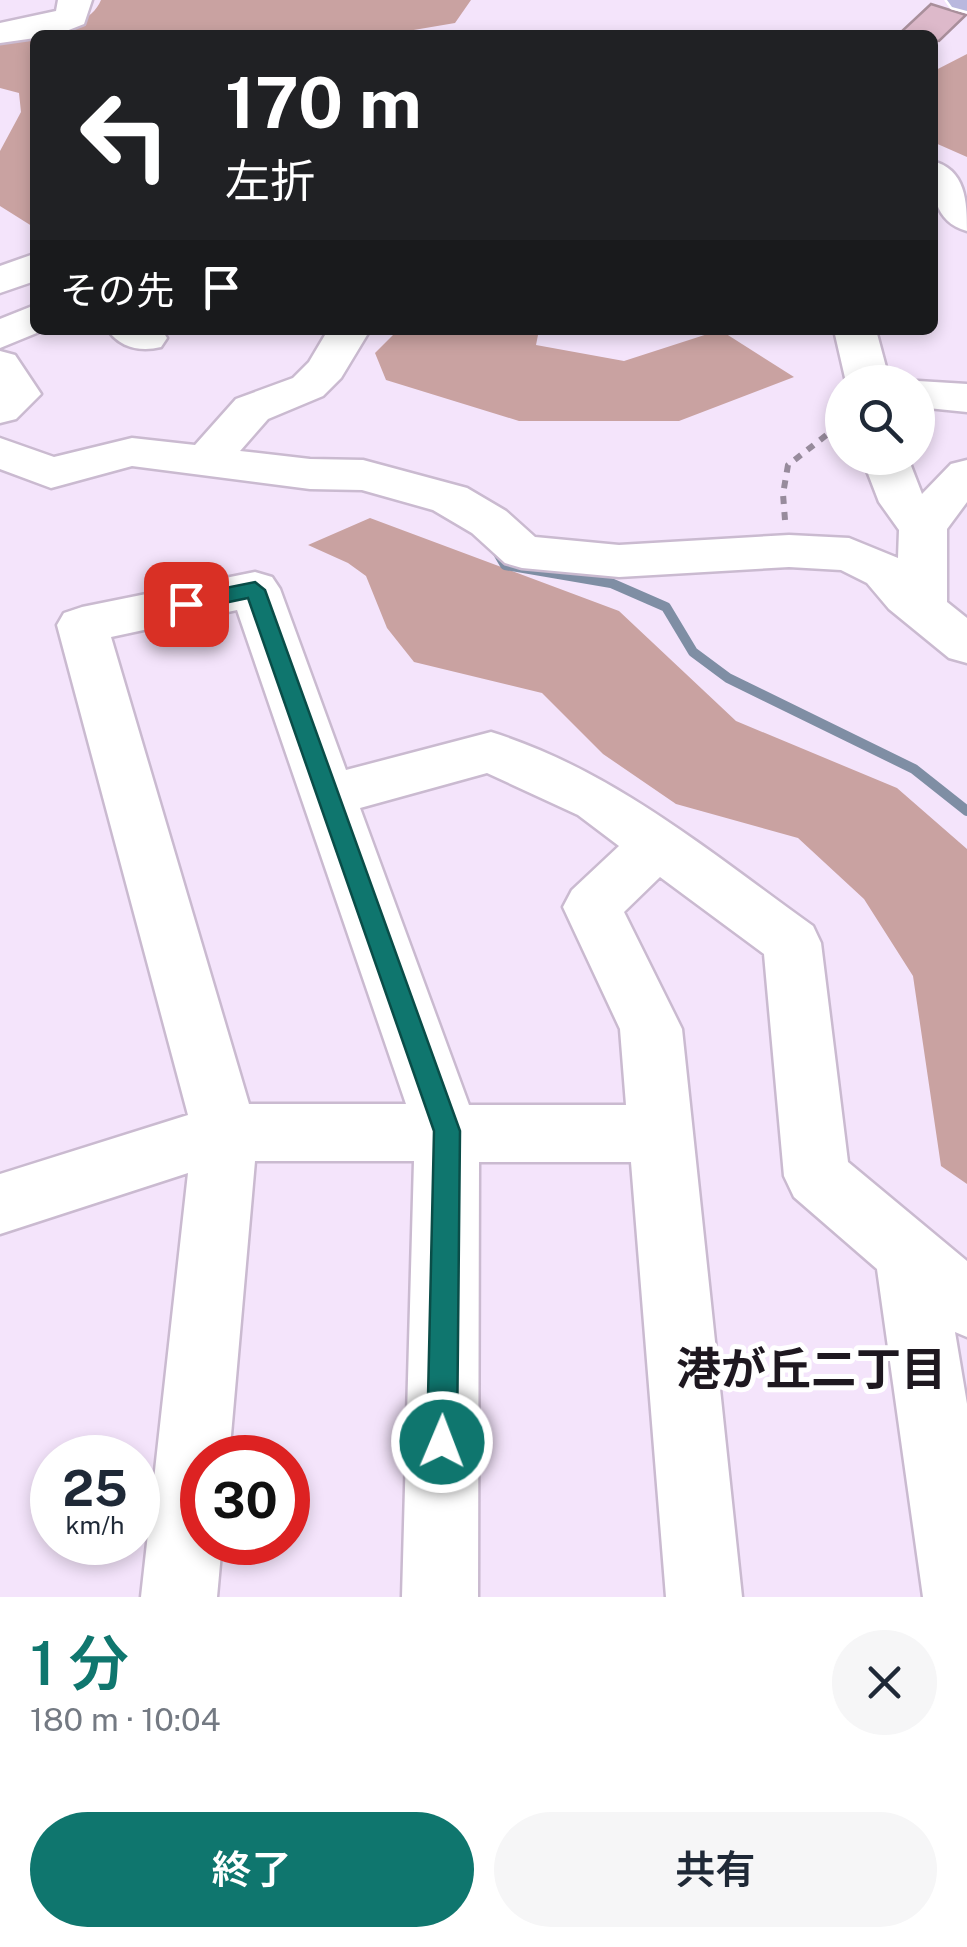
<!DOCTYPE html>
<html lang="ja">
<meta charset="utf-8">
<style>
body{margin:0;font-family:"Public Sans","Noto Sans JP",sans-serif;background:#f6f6f7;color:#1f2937;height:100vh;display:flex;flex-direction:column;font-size:38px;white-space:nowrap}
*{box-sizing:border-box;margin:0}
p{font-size:32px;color:#747a83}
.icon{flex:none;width:55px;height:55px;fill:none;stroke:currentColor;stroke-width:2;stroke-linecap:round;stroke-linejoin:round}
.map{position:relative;height:1597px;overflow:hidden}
.details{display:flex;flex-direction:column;background:#fff;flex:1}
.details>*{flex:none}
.guide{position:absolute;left:30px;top:30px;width:908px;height:305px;border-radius:15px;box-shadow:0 5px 15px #0003;background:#202124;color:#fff;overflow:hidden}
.buttons{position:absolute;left:825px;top:365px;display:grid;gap:20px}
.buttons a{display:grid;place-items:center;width:110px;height:110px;border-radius:50%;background:#fff;box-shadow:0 5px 15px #0003;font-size:50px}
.speed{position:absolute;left:30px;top:1435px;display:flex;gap:20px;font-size:50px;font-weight:700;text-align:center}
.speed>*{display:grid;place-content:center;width:130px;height:130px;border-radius:50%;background:#fff;box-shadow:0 5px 15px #0003;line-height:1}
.speed small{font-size:25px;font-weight:400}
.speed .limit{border:15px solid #d22;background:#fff;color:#111}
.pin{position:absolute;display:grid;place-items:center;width:85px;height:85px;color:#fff;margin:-42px;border-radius:20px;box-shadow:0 5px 15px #0006}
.me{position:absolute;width:110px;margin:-55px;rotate:1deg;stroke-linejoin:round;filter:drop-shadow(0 0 8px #0008)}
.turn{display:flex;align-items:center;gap:35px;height:210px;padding:0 30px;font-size:45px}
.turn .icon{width:130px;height:130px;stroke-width:2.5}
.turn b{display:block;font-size:70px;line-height:85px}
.then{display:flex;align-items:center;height:95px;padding:0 30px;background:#0003;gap:20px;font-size:38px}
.round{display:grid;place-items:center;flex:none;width:105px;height:105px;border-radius:52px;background:#f6f6f7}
.overview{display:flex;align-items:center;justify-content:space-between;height:170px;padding:0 30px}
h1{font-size:60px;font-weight:600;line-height:75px;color:#0f766e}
.primary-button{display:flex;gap:20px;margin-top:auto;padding:20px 30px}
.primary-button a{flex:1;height:115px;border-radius:60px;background:#0f766e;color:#fff;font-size:40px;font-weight:600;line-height:115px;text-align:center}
.primary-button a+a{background:#f6f6f7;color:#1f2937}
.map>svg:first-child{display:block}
.forest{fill:#c9a2a1}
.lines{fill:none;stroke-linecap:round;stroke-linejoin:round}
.stream{stroke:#7f8ea4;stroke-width:10}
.building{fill:#ddb9ca;stroke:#a98f9b;stroke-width:2.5}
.minor-casing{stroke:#cabad0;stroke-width:5}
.major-casing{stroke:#fff;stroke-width:5}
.path{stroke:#978b9c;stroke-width:6;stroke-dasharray:8 8;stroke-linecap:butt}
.minor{fill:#fff;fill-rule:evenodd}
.major{fill:#b9b8de;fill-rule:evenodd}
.route{fill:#0f766e;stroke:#0a4d48;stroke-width:2.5}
.labels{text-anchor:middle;stroke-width:10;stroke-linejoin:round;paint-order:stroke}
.near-neighbourhood-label{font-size:45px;font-weight:bold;fill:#1e1820;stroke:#fff}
</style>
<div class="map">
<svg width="967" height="1597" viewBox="0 0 967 1597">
<rect width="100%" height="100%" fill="#f4e4fb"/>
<path class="forest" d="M 101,0 L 471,0 L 455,23 L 396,33 L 42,35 C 62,31 93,21 101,0 Z
M 35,36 L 35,228 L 0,206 L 0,151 L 21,112 L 19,93 L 0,88 L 0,42 Z
M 967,54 L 967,157 L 933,142 L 932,72 Z
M 398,330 L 539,330 L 536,345 L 624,361 L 720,330 L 794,377 L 679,421 L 519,421 L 386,380 L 375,353 Z
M 370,518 L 619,611 L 736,721 L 897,788 L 967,849 L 967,1184 L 941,1166 L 913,976 L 864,899 L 798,838 L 676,804 L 603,754 L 542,693 L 414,662 L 387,628 L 366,576 L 348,563 L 308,545 Z"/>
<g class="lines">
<path class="stream" d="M 495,548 L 505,565 L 611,583 L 666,607 L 693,652 L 728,678 L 914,769 L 967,811"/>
</g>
<path class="building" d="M 931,4 L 966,15 L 939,41 L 932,40 L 932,35 L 902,31 Z"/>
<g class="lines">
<defs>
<path id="minor" d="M 58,0 L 92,0 L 84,24 L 56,35 L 35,35 L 35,38 L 0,43 L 0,23 L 56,11 Z
M 932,161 C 966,169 967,202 967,231 C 933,222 932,190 932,161 Z
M 31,255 L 35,256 L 35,281 L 0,293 L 0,266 Z
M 35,305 L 35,330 L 44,330 L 0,348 L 0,319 Z
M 108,330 L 162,330 L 167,338 L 161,347 C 141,352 120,348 108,330 Z
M 328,330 L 370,330 L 341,378 L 323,396 L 268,419 L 240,451 L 310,459 L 363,460 L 467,488 L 506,511 L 535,537 L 619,545 L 789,535 L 849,538 L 898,558 L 899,530 L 879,502 L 862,458 L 908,458 L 922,494 L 951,464 L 967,460 L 967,502 L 947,529 L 947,602 L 967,618 L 967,663 L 949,658 L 889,609 L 867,583 L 841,570 L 789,567 L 619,577 L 522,568 L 505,563 L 472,533 L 433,510 L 362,490 L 310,489 L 132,466 L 51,488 L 0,469 L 0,438 L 54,457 L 132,438 L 195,445 L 236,399 L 293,378 L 309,362 Z
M 834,330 L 876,330 L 890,382 L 846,382 Z
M 0,351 L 15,355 L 41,394 L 16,419 L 0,423 Z
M 918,381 L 967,384 L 967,412 L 918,407 L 918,382 L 910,382 Z
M 255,572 L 272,577 L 280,589 L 346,770 L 491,732 C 613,770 711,853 813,926 L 821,943 L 848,1162 L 967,1261 L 967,1337 L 955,1332 L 967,1404 L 967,1597 L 923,1597 L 877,1269 L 794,1197 L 784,1176 L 764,954 L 660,877 L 624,912 L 682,1029 L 742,1597 L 666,1597 L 631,1162 L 479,1162 L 478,1597 L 402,1597 L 414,1161 L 255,1161 L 229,1458 L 202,1458 L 202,1542 L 222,1542 L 217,1597 L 141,1597 L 188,1173 L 0,1234 L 0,1174 L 188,1115 L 57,625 L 64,613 L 82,607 ZM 237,610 L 406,1104 L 249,1104 L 111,637 ZM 487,773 L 578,815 L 619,846 L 572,890 L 563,907 L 620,1029 L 626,1105 L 469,1105 L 360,808 Z"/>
<path id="major" d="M 947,0 L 967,0 L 967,11 L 952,7 Z"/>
</defs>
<use href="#minor" class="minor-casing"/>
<use href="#major" class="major-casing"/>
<path class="path" d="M 785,520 L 783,494 L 788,465 L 842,423"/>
<use href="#minor" class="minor"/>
<use href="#major" class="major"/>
</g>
<path class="route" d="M 255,582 L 265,590 L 460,1131 L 457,1442 L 453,1452 L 442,1457 L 431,1452 L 427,1442 L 434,1131 L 248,598 L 186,611 L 176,604 L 186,596 Z"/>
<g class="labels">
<g class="near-neighbourhood-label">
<text x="811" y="1385">港が丘二丁目</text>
</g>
</g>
</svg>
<div class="buttons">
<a><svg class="icon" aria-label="search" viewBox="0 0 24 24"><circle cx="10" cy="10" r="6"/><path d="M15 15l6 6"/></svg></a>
</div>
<div class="speed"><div>25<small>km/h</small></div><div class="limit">30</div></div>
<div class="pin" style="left:186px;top:604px;background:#d93025"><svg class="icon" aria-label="arrive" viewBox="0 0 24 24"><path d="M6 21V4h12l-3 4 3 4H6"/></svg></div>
<svg class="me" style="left:442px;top:1442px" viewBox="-20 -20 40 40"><circle r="17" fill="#0f766e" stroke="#fff" stroke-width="3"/><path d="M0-11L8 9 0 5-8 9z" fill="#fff"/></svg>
<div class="guide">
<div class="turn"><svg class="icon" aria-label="left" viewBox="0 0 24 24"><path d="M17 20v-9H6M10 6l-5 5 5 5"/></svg><div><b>170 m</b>左折</div></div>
<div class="then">その先<svg class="icon" aria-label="arrive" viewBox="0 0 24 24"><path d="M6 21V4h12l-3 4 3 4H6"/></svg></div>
</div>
</div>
<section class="details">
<div class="overview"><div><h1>1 分</h1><p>180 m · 10:04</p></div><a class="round"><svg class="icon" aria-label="close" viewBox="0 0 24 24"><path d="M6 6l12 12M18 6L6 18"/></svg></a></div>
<div class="primary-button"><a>終了</a><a>共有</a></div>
</section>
